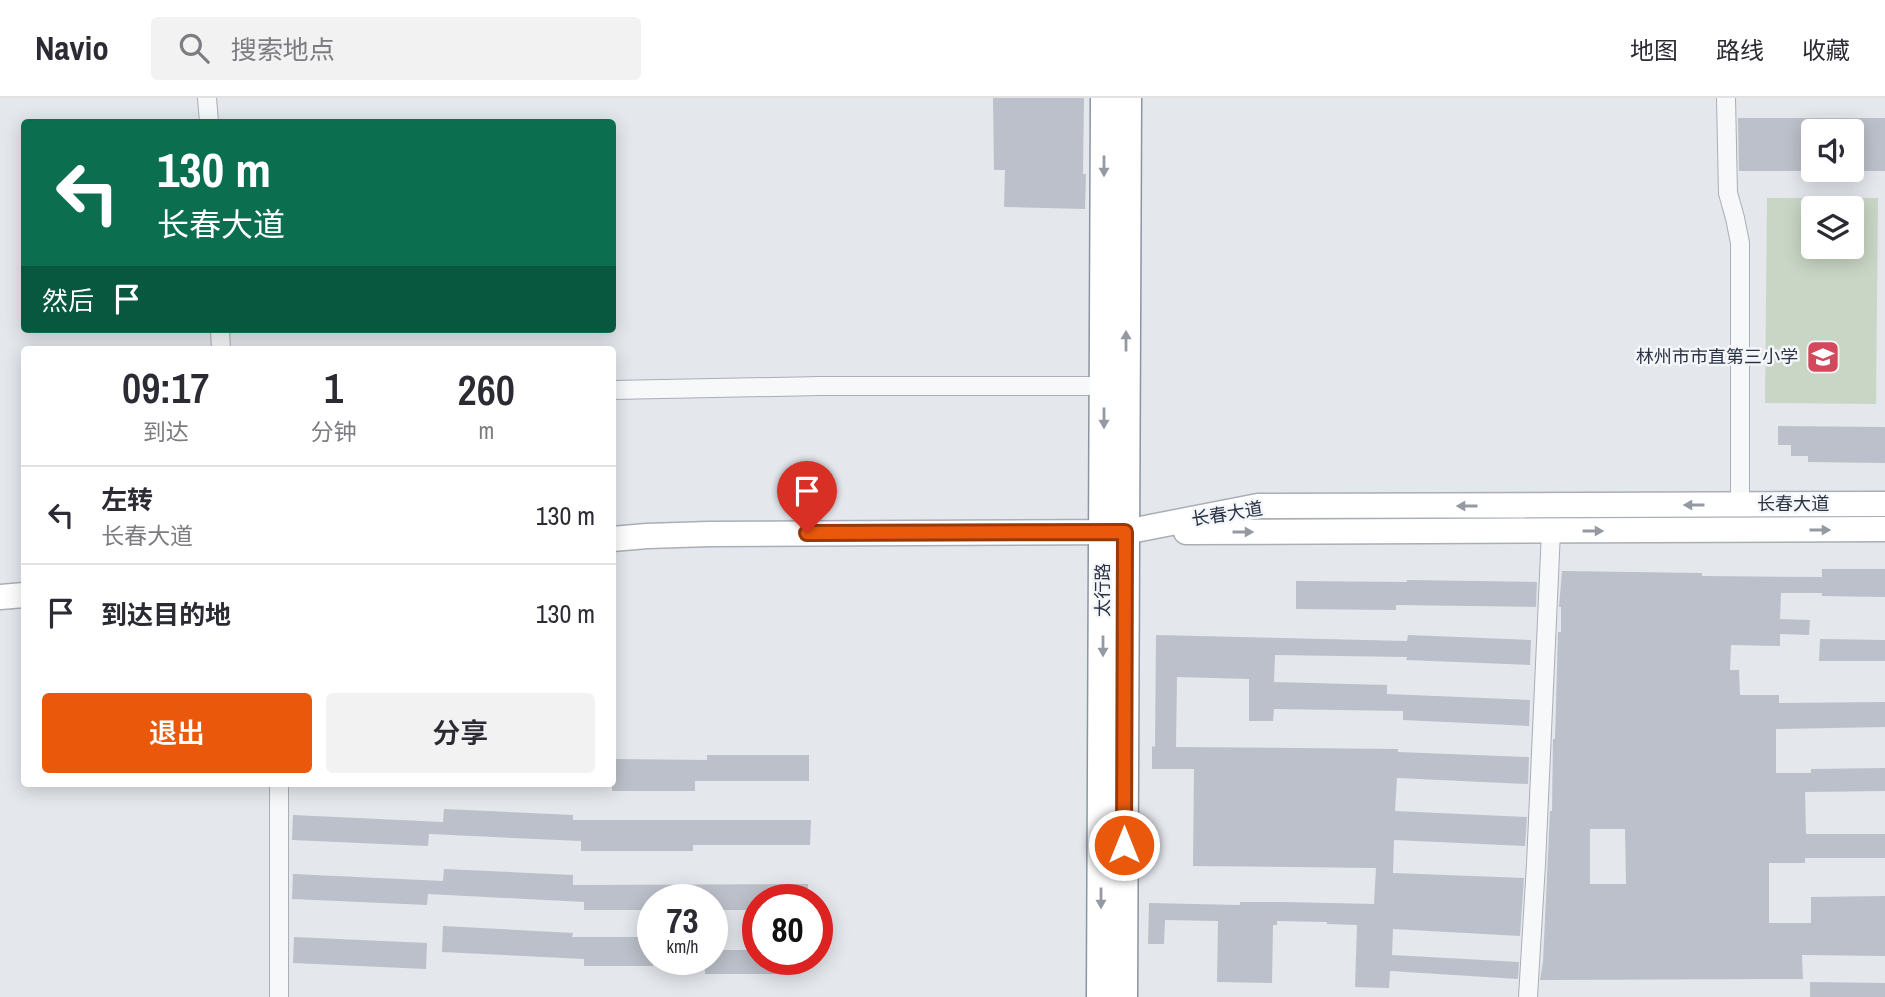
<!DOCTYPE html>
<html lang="zh">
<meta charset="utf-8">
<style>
body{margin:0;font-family:"Archivo Narrow","Noto Sans SC",sans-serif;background:#f2f2f3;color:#2b2b33;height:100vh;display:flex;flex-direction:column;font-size:26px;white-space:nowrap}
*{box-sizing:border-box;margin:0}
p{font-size:23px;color:#7c7c81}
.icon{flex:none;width:38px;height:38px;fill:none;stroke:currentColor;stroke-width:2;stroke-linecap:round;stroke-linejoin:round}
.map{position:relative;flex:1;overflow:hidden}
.side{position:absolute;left:21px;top:248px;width:595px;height:441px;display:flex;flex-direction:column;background:#fff;border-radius:7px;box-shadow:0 4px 18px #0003}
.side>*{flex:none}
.banner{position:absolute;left:21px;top:21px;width:595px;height:214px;border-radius:7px;box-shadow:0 4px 18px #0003;background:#0b6e4f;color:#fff;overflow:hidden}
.controls{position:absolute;left:1801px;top:21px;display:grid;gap:14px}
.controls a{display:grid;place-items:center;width:63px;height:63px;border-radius:7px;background:#fff;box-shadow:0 4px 18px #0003;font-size:35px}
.speed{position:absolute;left:637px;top:786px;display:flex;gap:14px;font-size:35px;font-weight:700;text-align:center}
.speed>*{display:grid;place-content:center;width:91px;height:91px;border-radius:50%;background:#fff;box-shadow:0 4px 18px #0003;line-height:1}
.speed small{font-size:18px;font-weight:400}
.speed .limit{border:10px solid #d22;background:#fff;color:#111}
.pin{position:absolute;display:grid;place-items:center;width:60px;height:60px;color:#fff;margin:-72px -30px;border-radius:50% 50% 50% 0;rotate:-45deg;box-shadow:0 0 7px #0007}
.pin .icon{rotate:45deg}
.me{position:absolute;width:77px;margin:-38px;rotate:0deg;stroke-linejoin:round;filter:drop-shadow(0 0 5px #0008)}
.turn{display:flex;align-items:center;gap:24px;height:147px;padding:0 21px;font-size:32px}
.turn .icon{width:91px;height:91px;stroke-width:2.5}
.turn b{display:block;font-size:49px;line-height:60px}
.then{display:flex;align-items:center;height:66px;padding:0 21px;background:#0003;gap:14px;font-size:26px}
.eta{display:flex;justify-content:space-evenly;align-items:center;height:119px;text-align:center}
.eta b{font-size:42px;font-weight:600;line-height:49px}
.button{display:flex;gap:14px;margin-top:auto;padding:14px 21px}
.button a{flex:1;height:80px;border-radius:7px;background:#ea580c;color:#fff;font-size:28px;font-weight:600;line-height:80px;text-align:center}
.button a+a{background:#f2f2f3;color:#2b2b33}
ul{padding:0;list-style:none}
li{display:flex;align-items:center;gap:21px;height:98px;padding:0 21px;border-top:2px solid #e1e1e2}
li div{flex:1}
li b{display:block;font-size:26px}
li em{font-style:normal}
header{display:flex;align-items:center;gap:42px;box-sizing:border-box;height:98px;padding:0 35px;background:#fff;border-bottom:2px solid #e1e1e2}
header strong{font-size:33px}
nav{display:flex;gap:38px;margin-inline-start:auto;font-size:24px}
.search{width:490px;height:63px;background:#f2f2f3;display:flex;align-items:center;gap:18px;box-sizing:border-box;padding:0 24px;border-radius:7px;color:#7c7c81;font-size:26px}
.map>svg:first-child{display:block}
.green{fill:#c9d6c5;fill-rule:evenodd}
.building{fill:#bbc0ca;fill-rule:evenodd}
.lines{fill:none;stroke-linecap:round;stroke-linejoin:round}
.minor-casing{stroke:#a9aeb7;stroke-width:20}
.secondary-casing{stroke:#a9aeb7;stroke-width:27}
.trunk-casing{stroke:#8b94a3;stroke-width:31}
.minor{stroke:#f7f8fa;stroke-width:18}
.secondary{stroke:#fff;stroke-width:24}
.trunk{stroke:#fff;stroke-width:28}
.oneway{fill:#959aa2}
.route-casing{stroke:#983908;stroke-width:18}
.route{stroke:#ea580c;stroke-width:12}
.labels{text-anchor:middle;stroke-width:5;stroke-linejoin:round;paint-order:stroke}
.poi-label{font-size:18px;fill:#2b3445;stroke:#f4f6f9;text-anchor:end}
.street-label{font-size:18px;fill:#2b3445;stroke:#f4f6f9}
</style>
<header>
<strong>Navio</strong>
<div class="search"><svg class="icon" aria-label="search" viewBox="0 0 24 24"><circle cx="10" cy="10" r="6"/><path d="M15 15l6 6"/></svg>搜索地点</div>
<nav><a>地图</a><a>路线</a><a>收藏</a></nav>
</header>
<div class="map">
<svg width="1885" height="899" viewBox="0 0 1885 899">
<rect width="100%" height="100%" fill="#e4e7ec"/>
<path class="green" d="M 1767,100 L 1878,100 L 1876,306 L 1765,305 ZM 1813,110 L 1852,110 L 1852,149 L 1813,149 Z"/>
<path class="building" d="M 993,0 L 1084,0 L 1083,76 L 1086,76 L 1085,111 L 1004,109 L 1005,72 L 994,72 Z
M 1738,20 L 1885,20 L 1885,73 L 1852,73 L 1852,33 L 1813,33 L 1813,73 L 1739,73 Z
M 1778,328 L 1885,329 L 1885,365 L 1808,364 L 1808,358 L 1791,358 L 1791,347 L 1778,347 Z
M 1822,471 L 1885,471 L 1885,499 L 1822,498 L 1822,495 L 1781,495 L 1780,521 L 1810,522 L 1809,537 L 1780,536 L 1780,548 L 1731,547 L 1730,572 L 1739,572 L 1740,597 L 1779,597 L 1779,605 L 1885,604 L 1885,629 L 1776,631 L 1776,675 L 1811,675 L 1811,671 L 1885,670 L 1885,693 L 1805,694 L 1806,736 L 1885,736 L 1885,760 L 1805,760 L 1805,765 L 1769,765 L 1769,825 L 1811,825 L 1811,799 L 1885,798 L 1885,858 L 1802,857 L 1803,881 L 1540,882 L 1543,864 L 1550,713 L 1552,713 L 1553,641 L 1555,641 L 1558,534 L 1561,534 L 1561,509 L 1559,509 L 1562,473 L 1702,475 L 1702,478 L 1822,479 ZM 1590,731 L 1625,731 L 1626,786 L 1590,786 Z
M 1407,482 L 1537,484 L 1536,509 L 1396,507 L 1396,512 L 1296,511 L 1296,483 L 1407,484 Z
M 1156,537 L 1407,543 L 1408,537 L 1531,542 L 1530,567 L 1406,562 L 1407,559 L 1275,557 L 1274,584 L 1387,587 L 1387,596 L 1530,602 L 1529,628 L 1403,622 L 1403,613 L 1274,611 L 1273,623 L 1249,623 L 1249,581 L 1177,579 L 1176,649 L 1398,651 L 1398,654 L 1529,659 L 1528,686 L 1397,680 L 1395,713 L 1527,719 L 1525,748 L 1394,742 L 1393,775 L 1524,780 L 1520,838 L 1393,831 L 1392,857 L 1519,864 L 1518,881 L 1390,873 L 1389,890 L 1355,889 L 1357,827 L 1327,826 L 1327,824 L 1277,823 L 1277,827 L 1273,827 L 1272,885 L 1217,884 L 1218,823 L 1165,822 L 1164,846 L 1148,846 L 1149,805 L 1240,807 L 1240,804 L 1284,804 L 1374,806 L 1376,770 L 1193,768 L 1194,671 L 1152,671 L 1152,648 L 1155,649 Z
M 1820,541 L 1885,542 L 1885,563 L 1819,563 Z
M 707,657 L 809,657 L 809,683 L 695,683 L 695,693 L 612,693 L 612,661 L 707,662 Z
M 444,711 L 573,717 L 573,722 L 811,722 L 810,747 L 693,747 L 693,753 L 581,753 L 581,743 L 429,736 L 428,748 L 292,742 L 293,717 L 443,724 Z
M 444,771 L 573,777 L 573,787 L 808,786 L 808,802 L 758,802 L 758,812 L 712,812 L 712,802 L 653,802 L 653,812 L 584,812 L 584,804 L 428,796 L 427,807 L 292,801 L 293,776 L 443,783 Z
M 443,828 L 573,835 L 572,839 L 653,839 L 653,868 L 584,868 L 584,861 L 442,854 Z
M 294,839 L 427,845 L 426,871 L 293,865 Z
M 712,852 L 758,852 L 758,861 L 800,861 L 800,876 L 705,876 L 705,861 L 712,861 Z
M 1810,884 L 1885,885 L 1885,899 L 1810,899 Z"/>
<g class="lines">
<defs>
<path id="minor" d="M 207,0 L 209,24
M 1726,0 L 1728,95 L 1735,120 L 1740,145 L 1740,407
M 220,231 L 221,252
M 612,292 L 821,288 L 1104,288
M 279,686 L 279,899
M 1528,899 L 1536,766 L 1551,433"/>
<path id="secondary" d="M 1186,434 L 1885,431
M 612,441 L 647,438 L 709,436 L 1125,434 L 1258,408 L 1885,406
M 0,499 L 24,497"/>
<path id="trunk" d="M 1101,899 L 1105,0
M 1123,899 L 1127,0"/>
</defs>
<use href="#minor" class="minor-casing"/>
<use href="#secondary" class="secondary-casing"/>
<use href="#trunk" class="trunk-casing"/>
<use href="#minor" class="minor"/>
<use href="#secondary" class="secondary"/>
<use href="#trunk" class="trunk"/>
</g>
<defs><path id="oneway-solid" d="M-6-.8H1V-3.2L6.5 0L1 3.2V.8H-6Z" transform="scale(1.75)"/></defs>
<g class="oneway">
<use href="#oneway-solid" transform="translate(1104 68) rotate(90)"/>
<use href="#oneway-solid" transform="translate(1126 243) rotate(-90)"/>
<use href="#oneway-solid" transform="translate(1104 320) rotate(90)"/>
<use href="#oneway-solid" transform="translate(1694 407) rotate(180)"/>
<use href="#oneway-solid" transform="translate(1467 408) rotate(180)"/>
<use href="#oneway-solid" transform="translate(1820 432)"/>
<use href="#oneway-solid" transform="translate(1593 433)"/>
<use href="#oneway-solid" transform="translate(1243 434)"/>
<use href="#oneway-solid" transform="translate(1103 548) rotate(90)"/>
<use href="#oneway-solid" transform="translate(1101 800) rotate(90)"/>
</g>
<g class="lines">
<defs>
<path id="route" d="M 807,435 L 1125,434 L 1124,747"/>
</defs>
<use href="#route" class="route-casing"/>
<use href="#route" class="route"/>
</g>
<defs>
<symbol id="school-square" viewBox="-11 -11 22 22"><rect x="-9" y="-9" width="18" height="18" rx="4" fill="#d1495b" stroke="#f4f6f9"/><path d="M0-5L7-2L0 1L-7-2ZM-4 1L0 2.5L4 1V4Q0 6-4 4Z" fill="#fff"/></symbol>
</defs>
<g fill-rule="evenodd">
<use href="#school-square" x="1804" y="240" width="38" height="38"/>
</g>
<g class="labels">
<g class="poi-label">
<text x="1798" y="265">林州市市直第三小学</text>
</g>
<g class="street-label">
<text x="1793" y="412">长春大道</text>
<text transform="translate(1227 416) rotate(-9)" y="6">长春大道</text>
<text transform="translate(1103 492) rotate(-90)" y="6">太行路</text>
</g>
</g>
</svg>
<div class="controls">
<a><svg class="icon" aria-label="sound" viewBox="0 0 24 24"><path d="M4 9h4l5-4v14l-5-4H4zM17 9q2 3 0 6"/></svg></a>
<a><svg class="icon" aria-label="layers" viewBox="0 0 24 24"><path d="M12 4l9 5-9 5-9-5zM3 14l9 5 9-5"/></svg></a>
</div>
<div class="speed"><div>73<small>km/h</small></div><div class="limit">80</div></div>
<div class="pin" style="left:807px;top:435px;background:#d93025"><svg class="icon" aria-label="arrive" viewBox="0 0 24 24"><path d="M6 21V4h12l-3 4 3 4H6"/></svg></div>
<svg class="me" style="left:1124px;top:747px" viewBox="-20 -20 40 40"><circle r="17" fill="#ea580c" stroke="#fff" stroke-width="3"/><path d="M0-11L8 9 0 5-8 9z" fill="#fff"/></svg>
<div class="banner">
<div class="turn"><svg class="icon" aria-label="left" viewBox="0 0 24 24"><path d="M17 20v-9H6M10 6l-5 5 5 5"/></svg><div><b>130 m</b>长春大道</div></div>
<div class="then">然后<svg class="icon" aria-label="arrive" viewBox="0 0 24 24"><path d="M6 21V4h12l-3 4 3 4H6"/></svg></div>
</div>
<section class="side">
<div class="eta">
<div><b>09:17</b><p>到达</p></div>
<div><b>1</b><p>分钟</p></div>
<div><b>260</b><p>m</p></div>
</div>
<ul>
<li><svg class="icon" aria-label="left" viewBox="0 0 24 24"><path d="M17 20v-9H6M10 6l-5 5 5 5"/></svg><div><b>左转</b><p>长春大道</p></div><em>130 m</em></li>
<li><svg class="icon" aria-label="arrive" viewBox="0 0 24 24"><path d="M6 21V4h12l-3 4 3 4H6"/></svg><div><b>到达目的地</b></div><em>130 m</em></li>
</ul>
<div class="button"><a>退出</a><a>分享</a></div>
</section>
</div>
